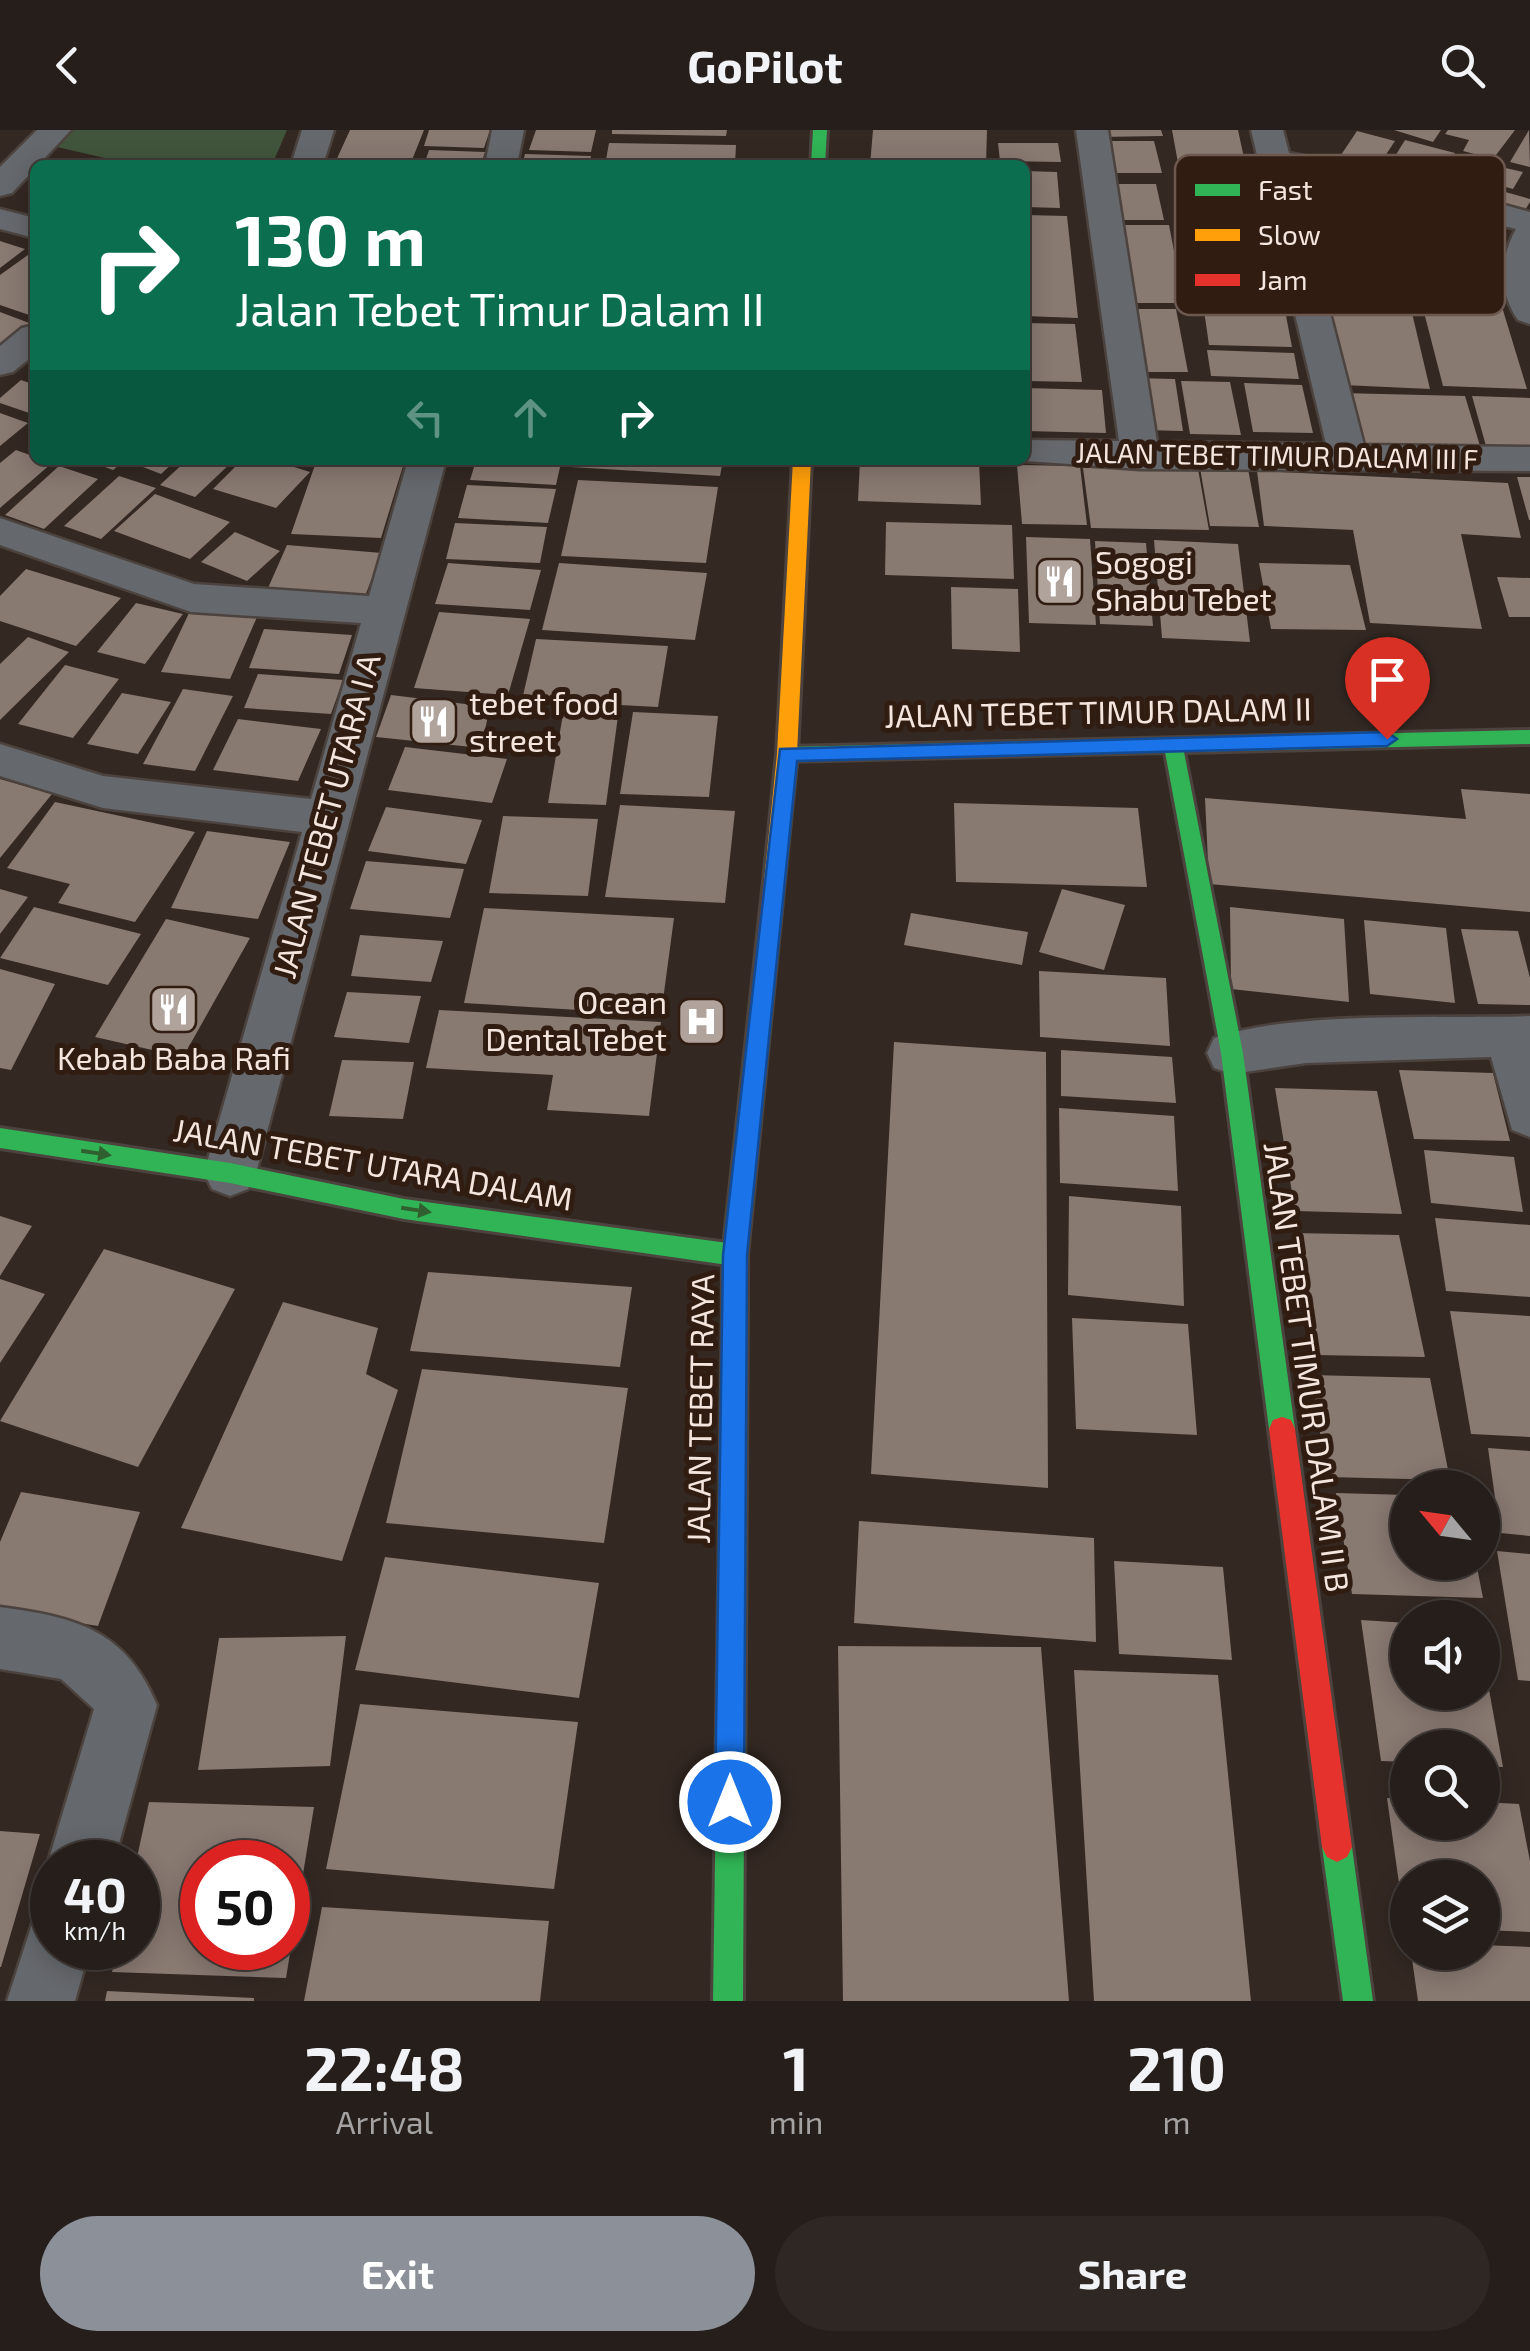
<!DOCTYPE html>
<style>
body{margin:0;font-family:"Exo 2",sans-serif;background:#2e2723;color:#f1f3f6;height:100vh;display:flex;flex-direction:column;font-size:38px;white-space:nowrap}
*{box-sizing:border-box;margin:0}
p{font-size:32px;color:#a4a2a2}
.icon{flex:none;width:55px;height:55px;fill:none;stroke:currentColor;stroke-width:2;stroke-linecap:round;stroke-linejoin:round}
.map{position:relative;height:1871px;overflow:hidden}
.panel{display:flex;flex-direction:column;background:#261e1a;flex:1}
.panel>*{flex:none}
.banner{position:absolute;left:30px;top:30px;width:1000px;height:305px;border-radius:15px;box-shadow:0 5px 25px #0003,0 0 0 2px #423c39;background:#0b6e4f;color:#fff;overflow:hidden}
.needle{width:65px;rotate:299deg}
.buttons{position:absolute;left:1390px;top:1340px;display:grid;gap:20px}
.buttons a{display:grid;place-items:center;width:110px;height:110px;border-radius:50%;background:#261e1a;box-shadow:0 5px 25px #0003,0 0 0 2px #423c39;font-size:50px}
.speed{position:absolute;left:30px;top:1710px;display:flex;gap:20px;font-size:50px;font-weight:700;text-align:center}
.speed>*{display:grid;place-content:center;width:130px;height:130px;border-radius:50%;background:#261e1a;box-shadow:0 5px 25px #0003,0 0 0 2px #423c39;line-height:1}
.speed small{font-size:25px;font-weight:400}
.speed .limit{border:15px solid #d22;background:#fff;color:#111}
.pin{position:absolute;display:grid;place-items:center;width:85px;height:85px;color:#fff;margin:-102px -42px;border-radius:50% 50% 50% 0;rotate:-45deg;box-shadow:0 0 10px #0007}
.pin .icon{rotate:45deg}
.me{position:absolute;width:110px;margin:-55px;rotate:0deg;stroke-linejoin:round;filter:drop-shadow(0 0 8px #0008)}
.turn{display:flex;align-items:center;gap:35px;height:210px;padding:0 40px;font-size:45px}
.turn .icon{width:130px;height:130px;stroke-width:2.5}
.turn b{display:block;font-size:70px;line-height:85px}
.lanes{display:flex;align-items:center;height:95px;padding:0 40px;background:#0003;justify-content:center;gap:50px;direction:ltr}
.lanes .off{opacity:.35}
.eta{display:flex;justify-content:space-evenly;align-items:center;height:170px;text-align:center}
.eta b{font-size:60px;font-weight:700;line-height:70px}
.action{display:flex;gap:20px;margin-top:auto;padding:20px 40px}
.action a{flex:1;height:115px;border-radius:60px;background:#8c9099;color:#fff;font-size:40px;font-weight:700;line-height:115px;text-align:center}
.action a+a{background:#2e2723;color:#f1f3f6}
header{display:flex;justify-content:space-between;align-items:center;height:130px;padding:0 40px;background:#261e1a;font-size:45px;font-weight:700}
.map>svg:first-child{display:block}
.green{fill:#40553b}
.building{fill:#887971;fill-rule:evenodd}
.lines{fill:none;stroke-linecap:round;stroke-linejoin:round}
.street-casing{stroke:#4c433e;stroke-width:5}
.fast-casing{stroke:#4c433e;stroke-width:6}
.slow-casing{stroke:#4c433e;stroke-width:6}
.jam-casing{stroke:#4c433e;stroke-width:6}
.street{fill:#65686c;fill-rule:evenodd}
.fast{fill:#30b455;fill-rule:evenodd}
.slow{fill:#ff9f0a;fill-rule:evenodd}
.jam{fill:#e5322d;fill-rule:evenodd}
.oneway{fill:#316030}
.route{fill:#1a73e8;stroke:#114b97;stroke-width:2.5}
.labels{text-anchor:middle;stroke-width:10;stroke-linejoin:round;paint-order:stroke}
.far-street-label{font-size:28px;fill:#f4e5de;stroke:#311c11}
.poi-label{font-size:32px;fill:#f4e5de;stroke:#311c11;text-anchor:start}
.street-label{font-size:32px;fill:#f4e5de;stroke:#311c11}
.key{fill:#311c11;stroke:#6c584e;stroke-width:2.5}
.key-label{font-size:28px;fill:#f4e5de}
</style>
<header><svg class="icon" aria-label="back" viewBox="0 0 24 24"><path d="M15 5l-7 7 7 7"/></svg>GoPilot<svg class="icon" aria-label="search" viewBox="0 0 24 24"><circle cx="10" cy="10" r="6"/><path d="M15 15l6 6"/></svg></header>
<div class="map">
<svg width="1530" height="1871" viewBox="0 0 1530 1871">
<rect width="100%" height="100%" fill="#332822"/>
<path class="green" d="M 73,0 L 287,0 L 272,35 L 116,35 L 118,31 L 57,17 Z"/>
<path class="building" d="M 350,0 L 424,0 L 410,35 L 334,35 Z
M 429,0 L 490,0 L 484,18 L 424,16 Z
M 536,0 L 596,0 L 591,22 L 529,20 Z
M 612,0 L 727,0 L 726,6 L 612,4 Z
M 873,0 L 987,0 L 986,35 L 870,35 Z
M 1098,0 L 1161,0 L 1163,6 L 1100,7 Z
M 1172,0 L 1238,0 L 1250,56 L 1182,55 Z
M 1394,0 L 1441,0 L 1433,12 Z
M 1448,0 L 1515,0 L 1493,29 L 1463,21 L 1469,10 L 1445,4 Z
M 1529,0 L 1530,37 L 1510,32 Z
M 1357,1 L 1395,11 L 1377,38 L 1339,28 Z
M 1405,10 L 1455,23 L 1436,54 L 1386,41 Z
M 1100,11 L 1154,11 L 1162,43 L 1107,43 Z
M 609,13 L 736,15 L 735,35 L 605,35 Z
M 998,13 L 1058,13 L 1061,32 L 1000,31 Z
M 429,20 L 485,22 L 481,35 L 424,35 Z
M 525,24 L 591,26 L 589,35 L 522,35 Z
M 1501,37 L 1523,42 L 1513,59 L 1491,53 Z
M 1025,41 L 1057,42 L 1060,78 L 1025,77 Z
M 1107,54 L 1156,54 L 1164,90 L 1114,90 Z
M 1491,58 L 1530,69 L 1530,72 L 1525,80 L 1484,69 Z
M 1025,85 L 1067,86 L 1078,188 L 1025,186 Z
M 1191,90 L 1268,92 L 1292,217 L 1209,215 Z
M 1113,95 L 1169,95 L 1184,173 L 1125,173 Z
M 0,111 L 25,119 L 0,138 Z
M 35,120 L 35,187 L 0,175 L 0,145 Z
M 1410,128 L 1488,131 L 1527,259 L 1443,256 Z
M 1326,163 L 1408,166 L 1430,259 L 1343,255 Z
M 1129,179 L 1176,179 L 1188,242 L 1139,242 Z
M 0,182 L 32,194 L 0,218 Z
M 1025,193 L 1075,194 L 1082,252 L 1025,251 Z
M 1207,220 L 1294,223 L 1299,249 L 1211,246 Z
M 1133,248 L 1175,249 L 1183,301 L 1141,300 Z
M 21,250 L 35,255 L 35,285 L 0,273 L 0,268 Z
M 1181,251 L 1230,252 L 1241,305 L 1190,304 Z
M 1244,253 L 1302,255 L 1313,303 L 1253,302 Z
M 1025,258 L 1102,260 L 1106,303 L 1025,301 Z
M 1341,263 L 1465,266 L 1480,316 L 1353,313 Z
M 1472,266 L 1530,268 L 1530,317 L 1486,316 Z
M 0,283 L 28,293 L 0,316 Z
M 16,320 L 52,333 L 0,378 L 0,333 Z
M 87,330 L 176,330 L 161,344 L 125,330 L 113,340 Z
M 187,330 L 234,330 L 195,367 L 160,355 Z
M 242,330 L 272,330 L 310,342 L 276,378 L 213,359 Z
M 573,330 L 723,330 L 720,346 L 571,337 Z
M 860,330 L 979,331 L 981,375 L 858,371 Z
M 476,331 L 560,337 L 556,355 L 470,350 Z
M 316,332 L 403,336 L 381,408 L 291,404 Z
M 1017,335 L 1080,336 L 1087,395 L 1022,394 Z
M 59,336 L 98,349 L 44,399 L 5,385 Z
M 1083,338 L 1198,339 L 1209,400 L 1091,398 Z
M 1200,338 L 1248,339 L 1259,397 L 1210,396 Z
M 1257,341 L 1508,353 L 1521,408 L 1461,404 L 1482,499 L 1370,493 L 1353,400 L 1264,396 Z
M 119,346 L 156,358 L 101,409 L 64,396 Z
M 1517,347 L 1530,347 L 1530,390 L 1529,390 Z
M 578,350 L 718,357 L 706,433 L 561,426 Z
M 467,355 L 556,359 L 548,393 L 458,388 Z
M 155,364 L 230,392 L 190,429 L 114,401 Z
M 886,392 L 1012,395 L 1014,449 L 885,445 Z
M 455,393 L 547,397 L 540,433 L 446,429 Z
M 235,402 L 280,421 L 247,451 L 201,432 Z
M 1026,407 L 1090,409 L 1096,495 L 1029,493 Z
M 1154,410 L 1238,414 L 1250,512 L 1162,508 Z
M 1095,411 L 1146,413 L 1153,496 L 1100,494 Z
M 287,415 L 382,423 L 365,466 L 268,458 Z
M 448,433 L 541,440 L 530,480 L 435,474 Z
M 559,433 L 707,443 L 695,510 L 542,500 Z
M 1259,433 L 1350,435 L 1366,500 L 1271,499 Z
M 26,439 L 121,468 L 76,516 L 0,491 L 0,466 Z
M 1497,447 L 1530,448 L 1530,487 L 1509,487 Z
M 951,457 L 1018,459 L 1020,522 L 952,519 Z
M 136,473 L 183,484 L 145,534 L 97,522 Z
M 190,481 L 257,487 L 230,549 L 161,542 Z
M 439,482 L 530,489 L 508,565 L 414,558 Z
M 264,499 L 352,505 L 339,544 L 249,538 Z
M 28,507 L 69,522 L 0,590 L 0,534 Z
M 536,509 L 668,516 L 658,577 L 522,570 Z
M 65,535 L 119,549 L 73,608 L 18,594 Z
M 258,544 L 343,550 L 331,584 L 244,578 Z
M 183,559 L 233,566 L 195,641 L 143,634 Z
M 122,563 L 171,572 L 138,624 L 87,614 Z
M 391,565 L 490,577 L 481,618 L 376,607 Z
M 633,582 L 718,586 L 709,667 L 620,664 Z
M 563,584 L 618,586 L 606,675 L 548,673 Z
M 238,589 L 321,599 L 298,651 L 213,640 Z
M 405,617 L 507,629 L 492,673 L 388,660 Z
M 0,649 L 52,664 L 0,728 Z
M 1461,659 L 1530,664 L 1530,782 L 1209,754 L 1205,668 L 1466,689 Z
M 55,672 L 195,702 L 135,792 L 58,773 L 70,754 L 7,738 Z
M 954,673 L 1138,678 L 1147,757 L 956,752 Z
M 620,675 L 735,681 L 725,773 L 605,767 Z
M 386,677 L 482,690 L 466,734 L 368,721 Z
M 503,686 L 598,689 L 588,766 L 489,763 Z
M 207,701 L 290,712 L 258,789 L 171,778 Z
M 366,731 L 464,739 L 450,788 L 350,779 Z
M 0,759 L 28,767 L 0,804 Z
M 1062,759 L 1125,775 L 1104,840 L 1039,822 Z
M 34,777 L 141,804 L 108,855 L 0,828 Z
M 1230,777 L 1344,789 L 1349,872 L 1231,859 Z
M 484,778 L 674,788 L 661,885 L 464,873 Z
M 911,783 L 1028,802 L 1022,835 L 904,815 Z
M 166,789 L 250,808 L 183,927 L 95,907 Z
M 1364,790 L 1446,798 L 1455,873 L 1370,864 Z
M 1461,799 L 1518,801 L 1530,848 L 1530,875 L 1478,874 Z
M 360,805 L 443,811 L 431,852 L 351,846 Z
M 0,839 L 55,854 L 11,940 L 0,938 Z
M 1039,841 L 1166,848 L 1170,916 L 1040,907 Z
M 347,862 L 421,866 L 409,913 L 334,907 Z
M 439,880 L 661,892 L 649,986 L 547,980 L 553,945 L 426,938 Z
M 894,912 L 1046,922 L 1048,1358 L 871,1344 Z
M 1061,920 L 1172,927 L 1176,973 L 1061,966 Z
M 342,930 L 414,932 L 403,989 L 329,986 Z
M 1399,940 L 1493,943 L 1510,1011 L 1414,1009 Z
M 1275,958 L 1377,961 L 1402,1084 L 1295,1081 Z
M 1059,978 L 1174,986 L 1178,1061 L 1060,1053 Z
M 1424,1020 L 1514,1027 L 1523,1082 L 1431,1073 Z
M 1069,1066 L 1181,1076 L 1184,1176 L 1068,1165 Z
M 0,1086 L 32,1096 L 0,1146 Z
M 1435,1088 L 1530,1095 L 1530,1167 L 1446,1161 Z
M 1293,1103 L 1399,1105 L 1425,1227 L 1314,1225 Z
M 104,1119 L 235,1159 L 138,1337 L 0,1291 Z
M 428,1142 L 632,1157 L 620,1237 L 410,1221 Z
M 0,1149 L 45,1164 L 0,1233 Z
M 283,1172 L 378,1198 L 366,1244 L 398,1260 L 342,1431 L 181,1398 Z
M 1450,1181 L 1530,1186 L 1530,1307 L 1471,1304 Z
M 1072,1188 L 1188,1194 L 1197,1305 L 1076,1299 Z
M 422,1239 L 628,1258 L 604,1413 L 386,1393 Z
M 1311,1245 L 1430,1248 L 1450,1350 L 1327,1347 Z
M 1488,1318 L 1530,1321 L 1530,1406 L 1500,1403 Z
M 21,1362 L 140,1382 L 98,1496 L 0,1480 L 0,1412 Z
M 1336,1363 L 1408,1365 L 1408,1432 L 1476,1432 L 1483,1468 L 1352,1464 Z
M 859,1391 L 1094,1408 L 1096,1512 L 854,1493 Z
M 1497,1421 L 1530,1424 L 1530,1551 L 1518,1550 Z
M 385,1427 L 599,1453 L 579,1568 L 355,1540 Z
M 1114,1431 L 1223,1437 L 1232,1530 L 1119,1524 Z
M 1361,1490 L 1408,1493 L 1408,1562 L 1482,1562 L 1484,1532 L 1503,1637 L 1482,1636 L 1482,1618 L 1408,1618 L 1408,1632 L 1381,1631 Z
M 346,1506 L 330,1636 L 198,1640 L 219,1508 Z
M 838,1516 L 1041,1517 L 1069,1871 L 843,1871 Z
M 1074,1540 L 1218,1545 L 1251,1871 L 1094,1871 Z
M 360,1574 L 578,1592 L 554,1759 L 326,1739 Z
M 1387,1668 L 1408,1669 L 1408,1692 L 1482,1692 L 1482,1672 L 1519,1674 L 1530,1731 L 1530,1802 L 1482,1800 L 1482,1748 L 1408,1748 L 1405,1796 Z
M 149,1672 L 314,1677 L 286,1848 L 112,1842 L 118,1818 L 138,1818 L 136,1732 ZM 202,1732 L 288,1732 L 288,1818 L 202,1818 Z
M 0,1701 L 40,1704 L 1,1837 L 0,1837 Z
M 322,1777 L 549,1791 L 540,1871 L 304,1871 Z
M 1482,1815 L 1530,1817 L 1530,1871 L 1418,1871 L 1411,1822 L 1482,1822 Z
M 107,1861 L 254,1868 L 254,1871 L 105,1871 Z"/>
<g class="lines">
<defs>
<path id="street" d="M 37,0 L 71,0 L 12,63 L 0,66 L 0,37 Z
M 302,0 L 334,0 L 323,35 L 291,35 Z
M 492,0 L 524,0 L 517,35 L 485,35 Z
M 1076,0 L 1108,0 L 1157,312 L 1326,314 L 1251,0 L 1283,0 L 1289,23 L 1388,43 L 1530,82 L 1530,194 L 1518,190 C 1498,162 1500,127 1516,99 L 1294,43 L 1364,315 L 1530,317 L 1530,341 L 1140,339 L 1012,330 L 1025,330 L 1025,310 L 1119,311 Z
M 0,79 L 35,88 L 35,108 L 0,99 Z
M 35,195 L 35,224 L 13,242 L 0,245 L 0,216 L 22,198 Z
M 408,330 L 446,330 L 256,1043 L 248,1059 L 230,1066 L 212,1059 L 204,1043 L 302,702 L 103,678 L 0,646 L 0,614 L 103,646 L 311,669 L 361,493 L 191,482 L 0,415 L 0,388 L 194,454 L 369,466 Z
M 1530,886 L 1530,1007 L 1512,1000 L 1491,927 L 1306,933 L 1232,944 L 1214,938 L 1207,923 L 1214,908 C 1297,880 1441,889 1530,886 Z
M 0,1477 C 76,1487 126,1500 157,1575 L 114,1732 L 52,1732 L 52,1742 L 48,1732 L 94,1579 L 61,1549 L 0,1539 Z
M 52,1786 L 52,1818 L 90,1818 L 75,1871 L 7,1871 L 32,1794 Z"/>
<path id="fast" d="M 813,0 L 827,0 L 825,35 L 811,35 Z
M 1530,600 L 1530,614 L 1184,622 L 1243,923 L 1295,1299 L 1291,1308 L 1282,1311 L 1273,1308 L 1269,1299 L 1221,923 L 1165,622 L 787,631 L 777,624 L 787,617 Z
M 0,998 L 230,1033 L 404,1069 L 735,1114 L 744,1117 L 747,1125 L 744,1133 L 735,1136 L 404,1089 L 230,1053 L 0,1018 Z
M 735,1167 L 744,1170 L 747,1178 L 743,1871 L 713,1871 L 723,1178 L 726,1170 Z
M 1337,1702 L 1347,1707 L 1352,1717 L 1373,1871 L 1343,1871 L 1322,1717 L 1327,1707 Z"/>
<path id="slow" d="M 793,330 L 811,330 L 797,624 L 784,751 L 774,759 L 764,751 L 777,624 Z"/>
<path id="jam" d="M 774,743 L 784,751 L 747,1125 L 747,1178 L 744,1186 L 735,1189 L 726,1186 L 723,1178 L 723,1125 L 764,751 Z
M 1282,1287 L 1291,1290 L 1295,1299 L 1352,1717 L 1347,1727 L 1337,1732 L 1327,1727 L 1322,1717 L 1269,1299 L 1273,1290 Z"/>
</defs>
<use href="#street" class="street-casing"/>
<use href="#fast" class="fast-casing"/>
<use href="#slow" class="slow-casing"/>
<use href="#jam" class="jam-casing"/>
<use href="#street" class="street"/>
<use href="#fast" class="fast"/>
<use href="#slow" class="slow"/>
<use href="#jam" class="jam"/>
</g>
<defs><path id="oneway-solid" d="M-6-.8H1V-3.2L6.5 0L1 3.2V.8H-6Z" transform="scale(2.5)"/></defs>
<g class="oneway">
<use href="#oneway-solid" transform="translate(96 1023) rotate(9)"/>
<use href="#oneway-solid" transform="translate(416 1080) rotate(9)"/>
</g>
<path class="route" d="M 1387,602 L 1397,609 L 1387,616 L 797,631 L 747,1125 L 744,1672 L 740,1682 L 730,1686 L 719,1682 L 715,1672 L 723,1125 L 780,619 Z"/>
<defs>
<symbol id="restaurant-square" viewBox="-11 -11 22 22"><rect x="-9" y="-9" width="18" height="18" rx="4" fill="#b0a39c" stroke="#311c11"/><path d="M-5-6h1v4h1v-4h1v4h1v-4h1v5L-1.5 .5V6h-2V.5L-5-1ZM5-6V6H3V1.5H1.5Q1.5-4 5-6Z" fill="#fff"/></symbol>
<symbol id="hospital-square" viewBox="-11 -11 22 22"><rect x="-9" y="-9" width="18" height="18" rx="4" fill="#b0a39c" stroke="#311c11"/><path d="M-5-5h3v3.5h4V-5h3V5h-3V1.5h-4V5h-3Z" fill="#fff"/></symbol>
</defs>
<g fill-rule="evenodd">
<use href="#restaurant-square" x="1032" y="424" width="55" height="55"/>
<use href="#restaurant-square" x="406" y="564" width="55" height="55"/>
<use href="#restaurant-square" x="146" y="852" width="55" height="55"/>
<use href="#hospital-square" x="674" y="864" width="55" height="55"/>
</g>
<g class="labels">
<g class="far-street-label">
<text transform="translate(1277 326) rotate(1)" y="10">JALAN TEBET TIMUR DALAM III F</text>
</g>
<g class="poi-label">
<text x="1095" y="444">Sogogi<tspan x="1095" dy="37">Shabu Tebet</tspan></text>
<text x="469" y="585">tebet food<tspan x="469" dy="37">street</tspan></text>
<text x="667" y="884" text-anchor="end">Ocean<tspan x="667" dy="37">Dental Tebet</tspan></text>
<text x="174" y="940" text-anchor="middle">Kebab Baba Rafi</text>
</g>
<g class="street-label">
<text transform="translate(1098 583) rotate(-1)" y="11">JALAN TEBET TIMUR DALAM II</text>
<text transform="translate(327 686) rotate(-75)" y="11">JALAN TEBET UTARA I A</text>
<text transform="translate(373 1035) rotate(10)" y="11">JALAN TEBET UTARA DALAM</text>
<text transform="translate(1306 1237) rotate(82)" y="11">JALAN TEBET TIMUR DALAM II B</text>
<text transform="translate(701 1279) rotate(-89)" y="11">JALAN TEBET RAYA</text>
</g>
</g>
<rect x="1175" y="25" width="330" height="160" rx="15" class="key"/>
<rect x="1195" y="54" width="45" height="12" fill="#30b455"/>
<rect x="1195" y="99" width="45" height="12" fill="#ff9f0a"/>
<rect x="1195" y="144" width="45" height="12" fill="#e5322d"/>
<g class="key-label">
<text x="1258" y="70">Fast</text>
<text x="1258" y="115">Slow</text>
<text x="1258" y="160">Jam</text>
</g>
</svg>
<div class="buttons">
<a><svg class="needle" viewBox="-14 -14 28 28"><path d="M0-13l5 13h-10z" fill="#e53935"/><path d="M0 13l5-13h-10z" fill="#a4a2a2"/></svg></a>
<a><svg class="icon" aria-label="sound" viewBox="0 0 24 24"><path d="M4 9h4l5-4v14l-5-4H4zM17 9q2 3 0 6"/></svg></a>
<a><svg class="icon" aria-label="search" viewBox="0 0 24 24"><circle cx="10" cy="10" r="6"/><path d="M15 15l6 6"/></svg></a>
<a><svg class="icon" aria-label="layers" viewBox="0 0 24 24"><path d="M12 4l9 5-9 5-9-5zM3 14l9 5 9-5"/></svg></a>
</div>
<div class="speed"><div>40<small>km/h</small></div><div class="limit">50</div></div>
<div class="pin" style="left:1387px;top:609px;background:#d93025"><svg class="icon" aria-label="arrive" viewBox="0 0 24 24"><path d="M6 21V4h12l-3 4 3 4H6"/></svg></div>
<svg class="me" style="left:730px;top:1672px" viewBox="-20 -20 40 40"><circle r="17" fill="#1a73e8" stroke="#fff" stroke-width="3"/><path d="M0-11L8 9 0 5-8 9z" fill="#fff"/></svg>
<div class="banner">
<div class="turn"><svg class="icon" aria-label="right" viewBox="0 0 24 24"><path d="M7 20v-9h11M14 6l5 5-5 5"/></svg><div><b>130 m</b>Jalan Tebet Timur Dalam II</div></div>
<div class="lanes"><svg class="icon off" aria-label="left" viewBox="0 0 24 24"><path d="M17 20v-9H6M10 6l-5 5 5 5"/></svg><svg class="icon off" aria-label="ahead" viewBox="0 0 24 24"><path d="M12 20V5M6 11l6-6 6 6"/></svg><svg class="icon" aria-label="right" viewBox="0 0 24 24"><path d="M7 20v-9h11M14 6l5 5-5 5"/></svg></div>
</div>
</div>
<section class="panel">
<div class="eta">
<div><b>22:48</b><p>Arrival</p></div>
<div><b>1</b><p>min</p></div>
<div><b>210</b><p>m</p></div>
</div>
<div class="action"><a>Exit</a><a>Share</a></div>
</section>
